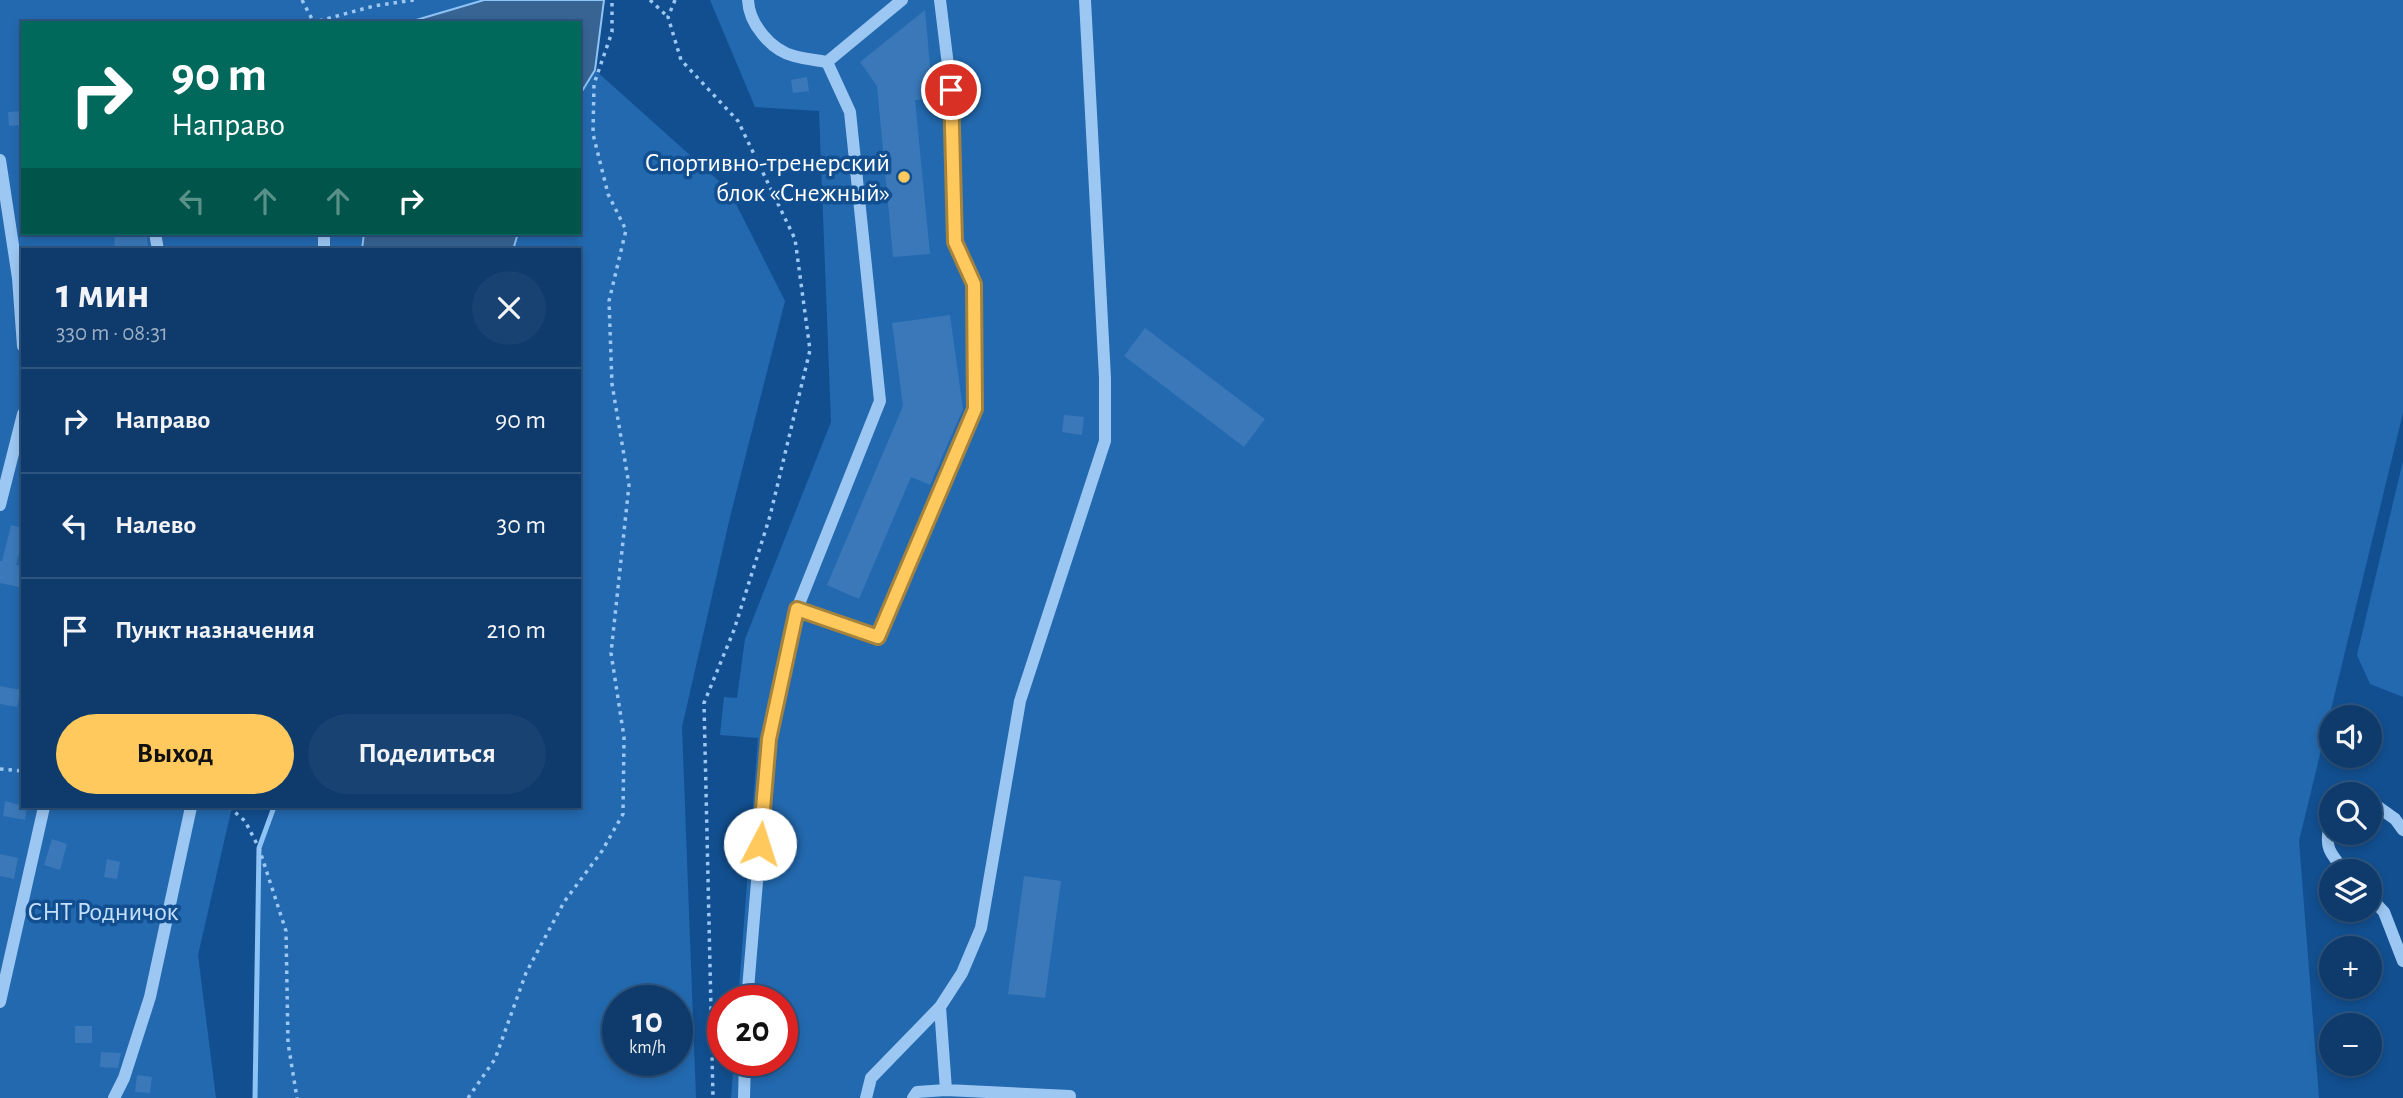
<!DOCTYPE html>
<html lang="ru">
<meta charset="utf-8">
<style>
body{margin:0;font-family:"Alegreya Sans",sans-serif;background:#174272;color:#f1f3f6;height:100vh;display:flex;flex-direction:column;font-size:26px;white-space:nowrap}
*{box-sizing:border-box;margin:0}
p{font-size:23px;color:#9badc2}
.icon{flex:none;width:38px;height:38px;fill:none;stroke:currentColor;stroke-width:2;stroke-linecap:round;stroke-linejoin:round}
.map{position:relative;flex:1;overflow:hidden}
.sheet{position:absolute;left:21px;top:248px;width:560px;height:560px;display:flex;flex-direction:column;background:#0e3b6c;border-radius:0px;box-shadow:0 4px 10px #0003,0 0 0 2px #2e557f}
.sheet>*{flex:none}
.top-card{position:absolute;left:21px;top:21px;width:560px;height:214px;border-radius:0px;box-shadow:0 4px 10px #0003,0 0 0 2px #2e557f;background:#00695c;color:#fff;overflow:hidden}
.controls{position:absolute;left:2319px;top:705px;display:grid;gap:14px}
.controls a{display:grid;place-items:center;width:63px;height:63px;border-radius:50%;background:#0e3b6c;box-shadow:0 4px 10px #0003,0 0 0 2px #2e557f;font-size:35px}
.speed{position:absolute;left:602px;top:985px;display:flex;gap:14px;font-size:35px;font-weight:700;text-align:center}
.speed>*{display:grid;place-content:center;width:91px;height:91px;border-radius:50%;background:#0e3b6c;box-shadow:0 4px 10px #0003,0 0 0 2px #2e557f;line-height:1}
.speed small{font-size:18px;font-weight:400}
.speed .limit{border:10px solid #d22;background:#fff;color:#111}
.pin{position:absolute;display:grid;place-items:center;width:60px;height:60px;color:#fff;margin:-30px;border:4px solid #fff;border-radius:50%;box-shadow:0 2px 7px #0007}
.me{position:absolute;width:77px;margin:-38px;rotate:5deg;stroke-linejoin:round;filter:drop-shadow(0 0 5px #0008)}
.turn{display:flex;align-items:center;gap:24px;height:147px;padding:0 35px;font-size:32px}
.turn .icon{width:91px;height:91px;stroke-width:2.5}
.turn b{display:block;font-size:49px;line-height:60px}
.lanes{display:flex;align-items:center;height:66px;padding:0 35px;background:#0003;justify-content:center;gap:35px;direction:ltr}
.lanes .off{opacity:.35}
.round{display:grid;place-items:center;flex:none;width:74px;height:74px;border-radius:37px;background:#174272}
.summary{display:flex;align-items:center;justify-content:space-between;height:119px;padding:0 35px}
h1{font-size:42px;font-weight:700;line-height:52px}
.primary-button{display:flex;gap:14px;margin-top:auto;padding:14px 35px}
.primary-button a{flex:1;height:80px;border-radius:42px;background:#ffc95d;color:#111;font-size:28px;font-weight:700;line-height:80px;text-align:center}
.primary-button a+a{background:#174272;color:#f1f3f6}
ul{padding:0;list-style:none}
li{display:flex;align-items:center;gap:21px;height:105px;padding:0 35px;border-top:2px solid #2e557f}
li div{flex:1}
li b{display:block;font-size:26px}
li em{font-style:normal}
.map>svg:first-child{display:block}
.green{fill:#2369af;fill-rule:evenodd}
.water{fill:#376493;stroke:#8ec3f5;stroke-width:2}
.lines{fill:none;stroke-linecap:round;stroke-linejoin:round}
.stream{stroke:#8ec3f5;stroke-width:5}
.building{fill:#3a78b9}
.path{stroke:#9cc7f2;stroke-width:3.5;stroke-dasharray:3.5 5;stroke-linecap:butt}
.minor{stroke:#9cc7f2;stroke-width:12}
.route-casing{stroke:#a6833c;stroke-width:18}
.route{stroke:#ffc95d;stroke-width:12}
.poi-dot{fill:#ffc95d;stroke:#124f90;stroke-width:2.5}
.labels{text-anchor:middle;stroke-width:7;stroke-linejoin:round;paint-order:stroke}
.poi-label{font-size:26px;fill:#fff;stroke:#124f90;text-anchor:end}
.park-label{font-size:26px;fill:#c4e0fd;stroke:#124f90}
</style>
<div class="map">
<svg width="2403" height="1098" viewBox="0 0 2403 1098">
<rect width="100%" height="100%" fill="#124f90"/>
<path class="green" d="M 0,0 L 484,0 L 406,23 L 23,23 L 23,233 L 364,233 L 362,250 L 23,250 L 23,807 L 232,807 L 198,955 L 216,1098 L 0,1098 Z
M 710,0 L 2403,0 L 2403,413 L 2299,841 L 2319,1098 L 731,1098 L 734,1061 L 782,1060 L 782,1001 L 738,1001 L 758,738 L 720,735 L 724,697 L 737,698 L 745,639 L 831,422 L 819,111 L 755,107 Z
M 595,70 L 729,190 L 785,301 L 730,517 L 682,727 L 696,1098 L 255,1098 L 259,848 L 274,807 L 579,807 L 579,250 L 513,250 L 518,233 L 579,233 L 579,96 ZM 618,1001 L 677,1001 L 677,1060 L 618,1060 Z
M 2403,461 L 2403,697 L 2370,684 L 2357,655 Z"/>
<path class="water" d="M 484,0 L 604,0 L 595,70 L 579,96 L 579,23 L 406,23 Z
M 364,233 L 518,233 L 513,250 L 362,250 Z"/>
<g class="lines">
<path class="stream" d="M 255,1098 L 259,848 L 274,807"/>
</g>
<path class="building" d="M 925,10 L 933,99 L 915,100 L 930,254 L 893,257 L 877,86 L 860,62 Z
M 807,77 L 809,91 L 793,93 L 791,80 Z
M 23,111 L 23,125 L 9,126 L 8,112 Z
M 115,235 L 147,235 L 148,250 L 114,250 Z
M 950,315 L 963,409 L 930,485 L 911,477 L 859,599 L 827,585 L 903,406 L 892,323 Z
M 1145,328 L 1265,419 L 1244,447 L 1124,356 Z
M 1064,415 L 1084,417 L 1082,435 L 1062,432 Z
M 11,525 L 23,528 L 23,539 L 16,565 L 23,566 L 19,587 L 0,583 L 0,561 L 2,561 Z
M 0,686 L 21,690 L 17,707 L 0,704 Z
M 5,801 L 27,807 L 25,820 L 3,816 Z
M 52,839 L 67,844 L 60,870 L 44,865 Z
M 0,854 L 18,858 L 14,879 L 0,876 Z
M 107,859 L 120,862 L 117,879 L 104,877 Z
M 1024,876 L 1061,881 L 1045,998 L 1008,994 Z
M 75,1026 L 92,1026 L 92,1043 L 75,1043 Z
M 101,1052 L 121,1053 L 118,1068 L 100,1067 Z
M 137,1075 L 152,1077 L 150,1093 L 135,1092 Z"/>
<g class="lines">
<path class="path" d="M 302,0 L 313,21
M 650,0 L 668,17
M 675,0 L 668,17 L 681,60 L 738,121 L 795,239 L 810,350 L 770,516 L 734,630 L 704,703 L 713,1098
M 311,23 L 374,6 L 414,0
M 0,769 L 23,771
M 229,807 L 245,821 L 259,848 L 286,931 L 288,1043 L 297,1098
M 468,1098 L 495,1059 L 526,973 L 564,902 L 602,851 L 623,814 L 624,737 L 611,653 L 629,485 L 612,384 L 609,301 L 626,230 L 608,194 L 593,134 L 594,84 L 612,32 L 612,0"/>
<path class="minor" d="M 827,62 L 902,0
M 0,160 L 18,278 L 23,346
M 155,233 L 158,250
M 324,250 L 324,233
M 0,505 L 23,414
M 797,609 L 878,637 L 975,409 L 974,284 L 955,241 L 951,90 L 940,0
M 2370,805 L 2374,804 L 2395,819 L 2403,830
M 2331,823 C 2323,846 2330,854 2346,872
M 2370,897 L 2384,912 L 2403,961
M 747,1001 L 769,739 L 797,609 L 880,401 L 850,112 L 827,62 C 816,60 805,59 794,56 C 771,50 749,24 748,0
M 0,1002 L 44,807
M 946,1090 L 1070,1096
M 114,1098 L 124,1078 L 150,997 L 191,807
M 744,1098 L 745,1060
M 866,1098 L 871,1078 L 940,1007 L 962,973 L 981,928 L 1020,701 L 1105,441 L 1105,378 L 1085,0
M 913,1098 L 917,1092 L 946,1090 L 940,1007"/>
</g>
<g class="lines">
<defs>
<path id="route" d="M 760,844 L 769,739 L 797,609 L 878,637 L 975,409 L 974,284 L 955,242 L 951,90"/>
</defs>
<use href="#route" class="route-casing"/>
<use href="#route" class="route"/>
</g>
<circle class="poi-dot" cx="904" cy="177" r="7"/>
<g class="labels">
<g class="poi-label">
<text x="890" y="171">Спортивно-тренерский<tspan x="890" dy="30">блок «Снежный»</tspan></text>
</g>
<g class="park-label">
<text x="103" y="920">СНТ Родничок</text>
</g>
</g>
</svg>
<div class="controls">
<a><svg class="icon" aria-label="sound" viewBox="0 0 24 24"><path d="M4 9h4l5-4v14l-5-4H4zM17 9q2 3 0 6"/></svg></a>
<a><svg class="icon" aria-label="search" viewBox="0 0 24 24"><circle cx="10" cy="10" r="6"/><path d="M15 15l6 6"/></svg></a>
<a><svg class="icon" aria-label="layers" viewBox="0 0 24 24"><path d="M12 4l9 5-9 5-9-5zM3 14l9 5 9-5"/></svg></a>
<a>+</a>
<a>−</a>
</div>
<div class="speed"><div>10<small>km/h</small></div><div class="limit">20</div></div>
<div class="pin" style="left:951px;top:90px;background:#d93025"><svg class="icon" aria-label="arrive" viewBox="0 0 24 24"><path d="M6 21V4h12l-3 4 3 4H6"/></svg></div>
<svg class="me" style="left:760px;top:844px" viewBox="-20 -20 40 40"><circle r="19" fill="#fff"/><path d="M0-13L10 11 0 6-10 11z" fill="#ffc95d"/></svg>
<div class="top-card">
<div class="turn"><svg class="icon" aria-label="right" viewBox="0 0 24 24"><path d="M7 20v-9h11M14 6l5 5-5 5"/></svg><div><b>90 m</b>Направо</div></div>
<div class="lanes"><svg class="icon off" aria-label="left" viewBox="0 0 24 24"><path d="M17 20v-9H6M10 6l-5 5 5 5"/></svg><svg class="icon off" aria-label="ahead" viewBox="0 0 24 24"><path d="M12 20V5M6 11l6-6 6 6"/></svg><svg class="icon off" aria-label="ahead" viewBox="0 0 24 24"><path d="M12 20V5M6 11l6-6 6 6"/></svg><svg class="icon" aria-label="right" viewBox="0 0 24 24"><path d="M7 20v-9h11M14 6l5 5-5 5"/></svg></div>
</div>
<section class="sheet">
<div class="summary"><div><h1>1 мин</h1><p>330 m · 08:31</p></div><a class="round"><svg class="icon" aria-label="close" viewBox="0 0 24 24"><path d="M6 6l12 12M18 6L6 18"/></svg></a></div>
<ul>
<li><svg class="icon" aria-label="right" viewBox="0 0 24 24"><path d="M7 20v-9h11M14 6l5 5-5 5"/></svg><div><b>Направо</b></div><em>90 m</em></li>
<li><svg class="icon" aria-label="left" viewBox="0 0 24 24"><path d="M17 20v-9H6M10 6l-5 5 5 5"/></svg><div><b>Налево</b></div><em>30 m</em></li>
<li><svg class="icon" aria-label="arrive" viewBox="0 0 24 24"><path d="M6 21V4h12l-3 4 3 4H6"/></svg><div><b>Пункт назначения</b></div><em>210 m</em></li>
</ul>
<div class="primary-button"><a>Выход</a><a>Поделиться</a></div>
</section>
</div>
